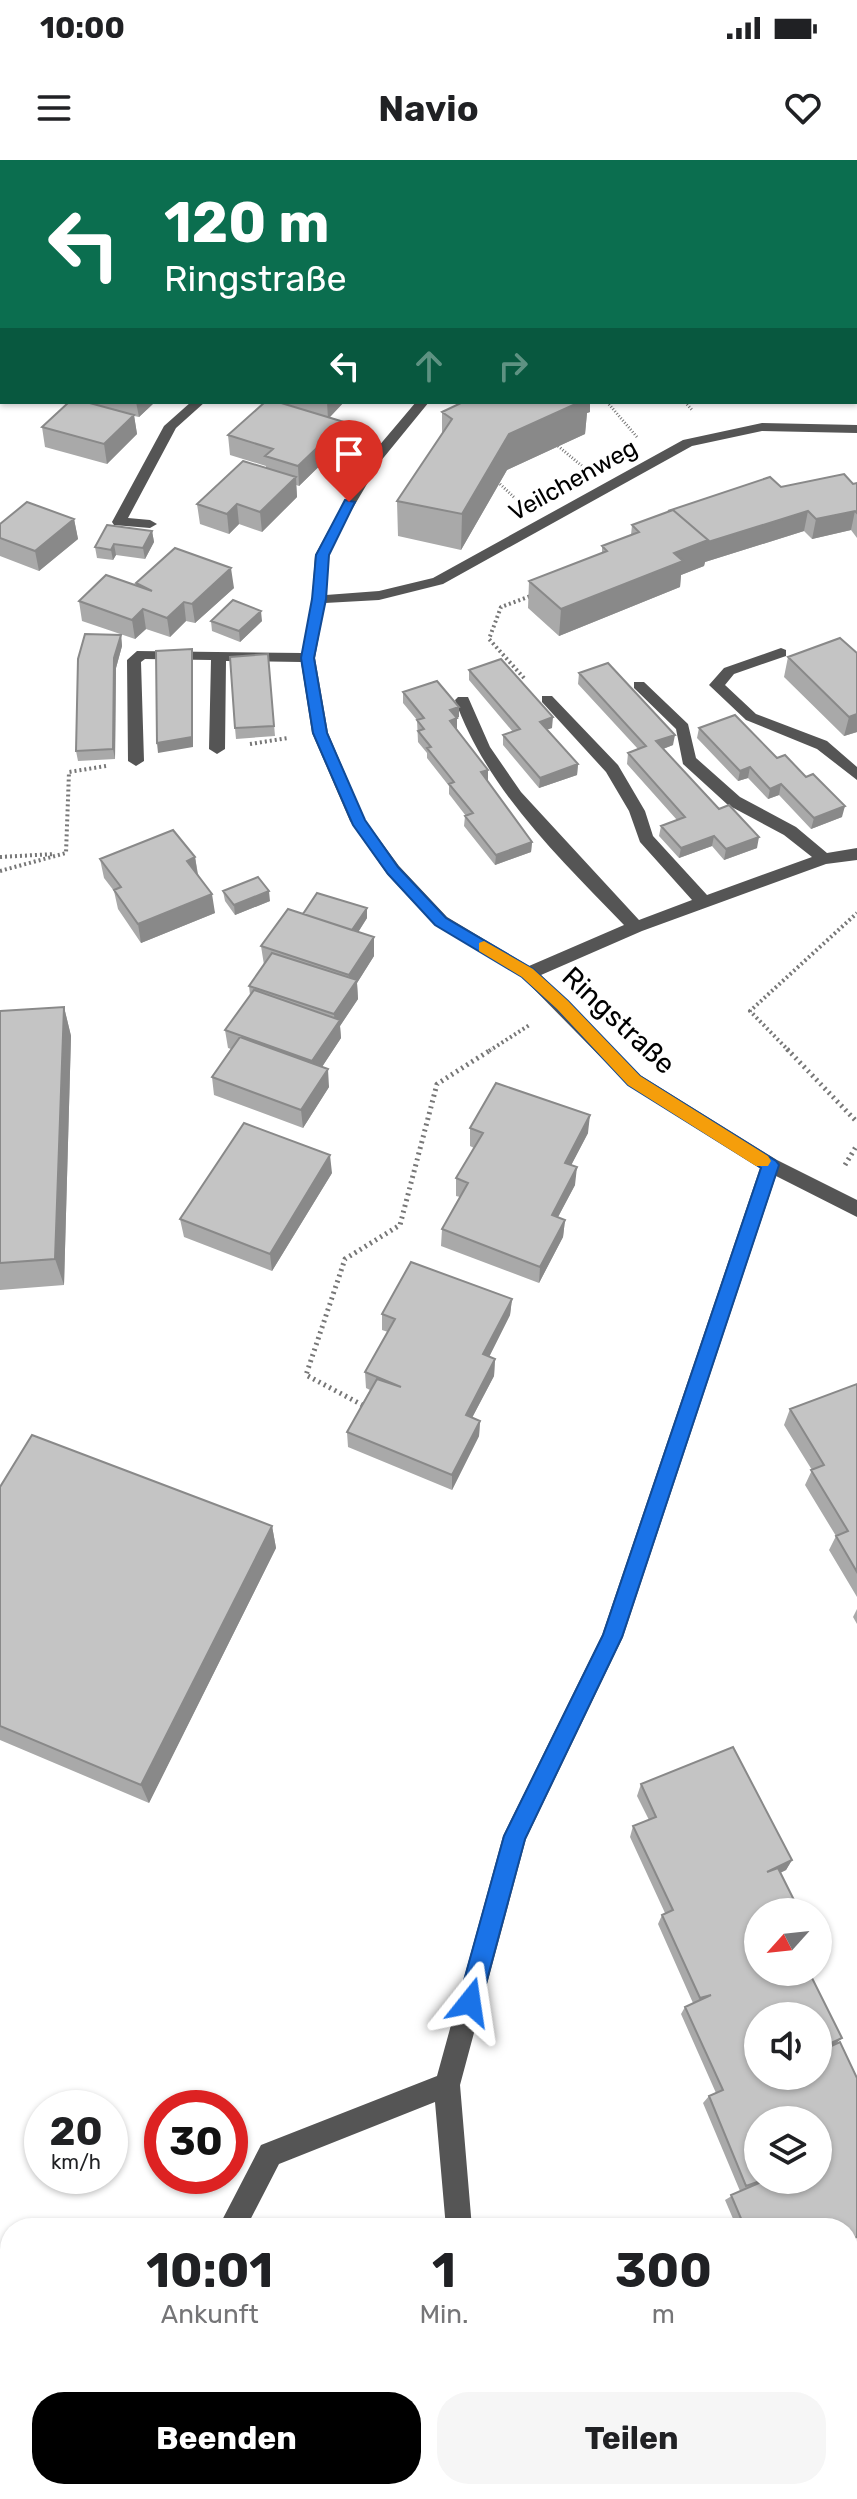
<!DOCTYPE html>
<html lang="de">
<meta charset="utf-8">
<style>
body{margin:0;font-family:Rubik,sans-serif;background:#f6f6f6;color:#202124;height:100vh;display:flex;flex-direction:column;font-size:30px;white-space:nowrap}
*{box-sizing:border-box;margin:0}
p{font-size:26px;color:#757577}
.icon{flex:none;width:44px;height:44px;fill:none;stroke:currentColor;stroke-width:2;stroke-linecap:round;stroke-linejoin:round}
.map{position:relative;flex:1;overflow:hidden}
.panel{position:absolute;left:0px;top:2058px;width:858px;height:282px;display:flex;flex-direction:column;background:#fff;border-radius:32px 32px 0 0;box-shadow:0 2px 6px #0004}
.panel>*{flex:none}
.guide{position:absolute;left:0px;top:0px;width:858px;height:244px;box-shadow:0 2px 6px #0004;background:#0b6e4f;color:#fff;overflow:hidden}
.needle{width:52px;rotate:243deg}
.fabs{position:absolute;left:744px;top:1738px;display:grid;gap:16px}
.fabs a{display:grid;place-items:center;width:88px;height:88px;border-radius:50%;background:#fff;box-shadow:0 2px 6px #0004;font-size:40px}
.speed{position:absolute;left:24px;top:1930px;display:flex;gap:16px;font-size:40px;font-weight:700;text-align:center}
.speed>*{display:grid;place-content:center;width:104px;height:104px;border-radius:50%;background:#fff;box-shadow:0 2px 6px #0004;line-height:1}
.speed small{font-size:20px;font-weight:400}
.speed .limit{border:12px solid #d22;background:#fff;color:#111}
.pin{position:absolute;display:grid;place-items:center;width:68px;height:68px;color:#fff;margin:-82px -34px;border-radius:50% 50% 50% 0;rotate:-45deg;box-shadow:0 0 8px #0007}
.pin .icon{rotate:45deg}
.me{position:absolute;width:88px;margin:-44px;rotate:15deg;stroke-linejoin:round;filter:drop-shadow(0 0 6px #0008)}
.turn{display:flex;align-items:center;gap:28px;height:168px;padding:0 32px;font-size:36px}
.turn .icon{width:104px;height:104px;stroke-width:2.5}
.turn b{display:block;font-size:56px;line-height:68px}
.lanes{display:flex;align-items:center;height:76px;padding:0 32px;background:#0003;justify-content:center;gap:40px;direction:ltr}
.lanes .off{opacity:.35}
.eta{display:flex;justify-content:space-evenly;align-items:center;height:136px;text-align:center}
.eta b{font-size:48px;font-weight:700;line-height:56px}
.cta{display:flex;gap:16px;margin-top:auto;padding:16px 32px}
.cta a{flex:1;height:92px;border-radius:32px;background:#000;color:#fff;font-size:32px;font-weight:700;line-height:92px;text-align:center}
.cta a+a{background:#f6f6f6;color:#202124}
.status{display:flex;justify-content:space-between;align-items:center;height:56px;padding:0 40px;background:#fff;direction:ltr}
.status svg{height:22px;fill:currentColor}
header{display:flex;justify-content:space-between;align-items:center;height:104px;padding:0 32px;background:#fff;font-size:36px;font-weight:700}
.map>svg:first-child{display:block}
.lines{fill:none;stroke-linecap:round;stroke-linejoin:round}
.path-far2{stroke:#777;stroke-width:3;stroke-dasharray:1 2;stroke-linecap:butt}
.path-far1{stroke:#777;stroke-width:4;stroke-dasharray:2 3;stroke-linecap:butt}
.path{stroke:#777;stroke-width:5;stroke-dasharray:2 4;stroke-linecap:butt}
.minor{fill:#555;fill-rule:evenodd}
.wall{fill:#a9a9a9}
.shaded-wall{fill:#898989}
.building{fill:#c4c4c4;stroke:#898989;stroke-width:2}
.route{fill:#1a73e8;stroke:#114b97;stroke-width:2}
.slow{fill:#f59e0b}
.labels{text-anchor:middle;stroke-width:8;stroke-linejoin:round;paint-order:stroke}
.far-street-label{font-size:24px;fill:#000;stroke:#fff}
.street-label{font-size:28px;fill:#000;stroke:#fff}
</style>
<div class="status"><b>10:00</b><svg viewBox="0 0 49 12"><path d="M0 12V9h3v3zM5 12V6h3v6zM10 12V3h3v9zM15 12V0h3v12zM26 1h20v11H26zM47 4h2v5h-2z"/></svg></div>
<header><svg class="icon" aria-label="menu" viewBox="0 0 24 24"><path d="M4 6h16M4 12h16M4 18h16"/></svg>Navio<svg class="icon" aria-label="heart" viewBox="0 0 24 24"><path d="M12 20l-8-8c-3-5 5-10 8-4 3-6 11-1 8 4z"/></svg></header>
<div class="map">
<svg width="857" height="2339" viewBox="0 0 857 2339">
<rect width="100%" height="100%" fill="#fff"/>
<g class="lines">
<path class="path-far2" d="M 733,0 L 752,2
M 248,2 L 288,0
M 607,242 L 637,277
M 685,242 L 693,251
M 558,286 L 582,306
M 500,324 L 518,341"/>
<path class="path-far1" d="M 524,518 L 489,479 L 501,447 L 533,435
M 250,584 L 288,578
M 0,697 L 55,694
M 0,711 L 66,693 L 69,612 L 106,606
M 489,891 L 531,864
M 789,891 L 750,851 L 857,753"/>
<path class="path" d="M 787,889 L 857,962
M 845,1005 L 857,985
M 368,1248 L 306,1215 L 345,1099 L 400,1065 L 437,924 L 492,889"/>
<path class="minor" d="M 856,40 L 857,40 L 857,46 L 856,46 Z
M 856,72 L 857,72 L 857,78 L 856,78 Z
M 2,102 L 2,110 L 0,111 L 0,103 Z
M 856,149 L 857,149 L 857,157 L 856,157 Z
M 2,216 L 2,224 L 0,225 L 0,217 Z
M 191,242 L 205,242 L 176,268 L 128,358 L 150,360 L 157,364 L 150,368 L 114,365 L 112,362 L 164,266 Z
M 416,242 L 429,242 L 380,302 L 344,363 L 329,395 L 326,435 L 379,431 L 433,418 L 683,280 L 762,263 L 857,265 L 857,273 L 762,271 L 692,286 L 443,424 L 379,440 L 325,443 L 315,498 L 328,573 L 365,660 L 399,706 L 447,757 L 529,806 L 624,765 C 559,697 488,631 455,540 L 458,537 L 468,537 L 490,587 L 521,632 L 639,760 L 692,740 L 640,682 L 629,651 L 606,612 L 542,542 L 542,536 L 552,536 L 618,605 L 645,651 L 653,676 L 707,735 L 812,697 L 784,675 L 728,645 L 683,604 L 676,569 L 634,528 L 634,522 L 644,522 L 688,564 L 696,598 L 740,637 L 796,667 L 827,693 L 857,688 L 857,700 L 826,704 L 642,771 L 541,815 L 640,915 L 777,1000 L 857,1040 L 857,1057 L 776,1016 L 623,1477 L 526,1679 L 460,1925 L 472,2068 L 446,2068 L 435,1942 L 279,2004 L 246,2068 L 218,2068 L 261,1985 L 437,1916 L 503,1676 L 602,1475 L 760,1008 L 628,925 L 522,817 L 435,765 L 387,714 L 350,661 L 312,573 L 301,502 L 226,501 L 225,589 L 217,594 L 209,589 L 211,500 L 145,499 L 141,502 L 144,601 L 136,606 L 128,601 L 127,500 L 137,491 L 302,493 L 312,439 L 315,395 L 367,300 Z
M 781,488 L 786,490 L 786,496 L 734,514 L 725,525 L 756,554 L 827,581 L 857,607 L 857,620 L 817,589 L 746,560 L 709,525 L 724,508 Z
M 200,2330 L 237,2330 L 241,2339 L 203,2339 Z
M 435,2330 L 463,2330 L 463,2339 L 433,2339 Z"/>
</g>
<path class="wall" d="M 0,0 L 70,0 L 70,1 L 54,2 L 2,2 L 1,5 Z
M 612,0 L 718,0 L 719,2 L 612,2 Z
M 772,0 L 857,0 L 857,28 L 856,28 L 856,2 L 773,2 Z
M 92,242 L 155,242 L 139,257 L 134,256 L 137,274 L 107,304 L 45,287 L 42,267 L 92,244 Z
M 282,242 L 344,242 L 330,257 L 344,262 L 345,281 L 299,326 L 296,325 L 297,337 L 262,372 L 239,364 L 229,374 L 200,364 L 197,344 L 266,308 L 266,306 L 230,295 L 228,275 L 282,243 Z
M 590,244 L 590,252 L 587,253 L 585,274 L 507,310 L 461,390 L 398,376 L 397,341 L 442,274 L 442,252 Z
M 857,323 L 857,378 L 851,370 L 812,379 L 804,371 L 705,402 L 704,406 L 681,415 L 680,427 L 559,476 L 528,448 L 529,421 L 602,393 L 602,386 L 631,375 L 632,365 L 781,327 Z
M 74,359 L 78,379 L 39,411 L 0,396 L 0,364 Z
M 152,371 L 154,382 L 145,399 L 116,395 L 113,400 L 97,398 L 95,387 Z
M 136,423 L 234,428 L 195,463 L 186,461 L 170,477 L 146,469 L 135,479 L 82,461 L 79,441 L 136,425 Z
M 211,461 L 262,461 L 240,482 L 212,471 Z
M 121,475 L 122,486 L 116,508 L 115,599 L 78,601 L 76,591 Z
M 857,493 L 857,572 L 844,576 L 784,517 L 788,497 Z
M 268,494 L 275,576 L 236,579 L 235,568 Z
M 469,510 L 552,568 L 547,569 L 578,604 L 577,615 L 539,628 L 503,585 L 503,575 L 513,572 L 469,520 Z
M 579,513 L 673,585 L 663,589 L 757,688 L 724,700 L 712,686 L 679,698 L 659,676 L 661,666 L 677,660 L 627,604 L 628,593 L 638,589 L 578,524 Z
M 403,532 L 459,547 L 459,557 L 457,558 L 457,569 L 488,610 L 487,621 L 532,682 L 531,692 L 495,705 L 464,666 L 465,656 L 466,656 L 449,634 L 449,626 L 427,598 L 427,593 L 418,582 L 417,560 L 403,543 Z
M 699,568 L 777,598 L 842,657 L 811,669 L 779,635 L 768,639 L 748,618 L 738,621 L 697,578 Z
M 195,697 L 198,714 L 215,753 L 141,783 L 118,749 L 114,731 L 104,718 L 100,699 Z
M 223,731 L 270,741 L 235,755 L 225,741 Z
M 367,748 L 367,758 L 358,772 L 374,777 L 374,796 L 357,823 L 358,839 L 340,866 L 341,878 L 322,907 L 329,927 L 303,968 L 214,935 L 212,917 L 231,889 L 228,888 L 225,870 L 250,835 L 249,826 L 264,805 L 261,786 L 303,754 Z
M 64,847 L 71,876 L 64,1125 L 0,1130 L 0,851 Z
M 470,968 L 588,973 L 571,1005 L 575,1025 L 558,1057 L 565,1060 L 563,1077 L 539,1123 L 441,1086 L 442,1069 L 460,1037 L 456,1036 L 456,1018 L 474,988 L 470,986 Z
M 332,1013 L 272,1111 L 184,1077 L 180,1059 Z
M 512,1139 L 510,1155 L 489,1197 L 495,1199 L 494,1216 L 472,1258 L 480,1261 L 479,1276 L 452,1330 L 348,1287 L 347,1272 L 370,1230 L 366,1228 L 365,1212 L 388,1172 L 382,1170 L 382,1154 Z
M 857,1224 L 857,1437 L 829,1390 L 836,1376 L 805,1325 L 812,1310 L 784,1265 L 790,1249 Z
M 0,1327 L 272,1366 L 276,1388 L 149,1643 L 0,1580 Z
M 857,1449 L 857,1464 L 853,1457 Z
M 641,1624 L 792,1700 L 786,1710 L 780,1713 L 758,1752 L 842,1878 L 834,1885 L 848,2068 L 737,2068 L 725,2040 L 740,2031 L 703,1943 L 709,1936 L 716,1933 L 681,1854 L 685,1847 L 693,1843 L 658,1764 L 662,1755 L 665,1753 L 630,1677 L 633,1666 L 649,1660 L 637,1636 Z"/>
<path class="shaded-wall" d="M 2,62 L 2,82 L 0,82 L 0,63 Z
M 2,152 L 2,174 L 0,175 L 0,153 Z
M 136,242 L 155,242 L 139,257 Z
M 327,242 L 344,242 L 328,259 Z
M 573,242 L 597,242 L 590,244 L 590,252 L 587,253 L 585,274 L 507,310 L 461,390 L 462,354 L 509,274 Z
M 134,255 L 137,274 L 107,304 L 104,284 Z
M 344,262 L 345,281 L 299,326 L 298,306 Z
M 296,317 L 297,337 L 262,372 L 260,352 Z
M 237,344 L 239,364 L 229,374 L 227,354 Z
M 808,351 L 804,371 L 705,402 L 704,406 L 681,415 L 680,427 L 559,476 L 561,449 L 674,393 L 708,380 Z
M 855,351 L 851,370 L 812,379 L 816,359 Z
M 74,359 L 78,379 L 39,411 L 35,391 Z
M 152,371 L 154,382 L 145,399 L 143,388 Z
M 114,384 L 116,395 L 113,400 L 111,390 Z
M 231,408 L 234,428 L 195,463 L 192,444 Z
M 184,442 L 186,461 L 170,477 L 167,458 Z
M 143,449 L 146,469 L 135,479 L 132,460 Z
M 261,451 L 262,461 L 240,482 L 239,471 Z
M 121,475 L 122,486 L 116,508 L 115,599 L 113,589 L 114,498 Z
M 192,489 L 193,499 L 193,587 L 158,593 L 157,583 Z
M 459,547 L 459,557 L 450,560 L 450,550 Z
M 857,554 L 857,572 L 844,576 L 849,557 Z
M 553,557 L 552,568 L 540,572 L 540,562 Z
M 457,558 L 457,569 L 450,561 Z
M 675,575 L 673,585 L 655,592 L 656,581 Z
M 578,604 L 577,615 L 539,628 L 540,618 Z
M 750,607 L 748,618 L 738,621 L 740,611 Z
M 488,610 L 488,621 L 480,623 L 481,612 Z
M 781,624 L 779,635 L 768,639 L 770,629 Z
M 845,646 L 842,657 L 811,669 L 814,658 Z
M 714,676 L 712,686 L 679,698 L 681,688 Z
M 759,677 L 757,688 L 724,700 L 726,689 Z
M 532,682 L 531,692 L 495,705 L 496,695 Z
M 195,697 L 198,717 L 187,701 Z
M 269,731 L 270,741 L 235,755 L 234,745 Z
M 212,734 L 215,753 L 141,783 L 138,764 Z
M 367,748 L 367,758 L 352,782 L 351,772 Z
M 374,777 L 374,796 L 357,823 L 358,839 L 340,866 L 341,878 L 314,919 L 312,901 L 335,866 L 334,854 L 350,831 L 349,815 Z
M 64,847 L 71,876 L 64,1125 L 55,1099 Z
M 328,909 L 329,927 L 303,968 L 301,950 Z
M 590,955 L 588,973 L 563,1021 L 565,1003 Z
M 330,995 L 332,1013 L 272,1111 L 270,1094 Z
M 577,1007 L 575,1025 L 550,1072 L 552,1055 Z
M 565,1060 L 563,1077 L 539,1123 L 540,1107 Z
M 512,1139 L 510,1155 L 482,1211 L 483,1194 Z
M 495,1199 L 494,1216 L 465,1271 L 466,1255 Z
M 480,1261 L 479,1276 L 452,1330 L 452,1315 Z
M 272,1366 L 276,1388 L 149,1643 L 141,1625 Z
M 792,1700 L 786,1710 L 761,1722 L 767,1712 Z
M 842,1878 L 834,1885 L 818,1893 L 818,1889 Z
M 0,2315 L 10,2324 L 10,2330 L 17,2330 L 27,2339 L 10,2339 L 0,2330 Z"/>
<path class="building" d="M 633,0 L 718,0 L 719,2 L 634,2 Z
M 793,0 L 808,0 L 808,2 L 794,2 Z
M 812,0 L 857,0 L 857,9 L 856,2 L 812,2 Z
M 0,38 L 2,38 L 2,62 L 0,63 Z
M 856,92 L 857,92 L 856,120 Z
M 0,117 L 2,118 L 2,152 L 0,153 Z
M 857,167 L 857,200 L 856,200 L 856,168 Z
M 69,242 L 86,242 L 134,255 L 104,284 L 42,267 Z
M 265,242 L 278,242 L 344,262 L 298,306 L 265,296 L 273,289 L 228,275 Z
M 463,242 L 580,242 L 509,274 L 462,354 L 397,341 L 452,259 L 442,252 Z
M 243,301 L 296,317 L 260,352 L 237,344 L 227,354 L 197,344 Z
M 844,314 L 853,324 L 857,323 L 857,353 L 855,351 L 816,359 L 808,351 L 708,382 L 708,380 L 673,350 L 668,351 L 770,317 L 781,327 Z
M 27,342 L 74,359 L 35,391 L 0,378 L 0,364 Z
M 673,350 L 708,380 L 674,393 L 683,401 L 561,449 L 529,421 L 607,391 L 602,386 L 639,372 L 632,365 Z
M 107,365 L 152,371 L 143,388 L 114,384 L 111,390 L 95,387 Z
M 175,388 L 231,408 L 192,444 L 184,442 L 167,458 L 143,449 L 132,460 L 79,441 L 106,415 L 152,431 L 136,423 Z
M 233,440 L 261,451 L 239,471 L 211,461 Z
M 85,474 L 121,475 L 114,498 L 113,589 L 76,591 L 78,499 Z
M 840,478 L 857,493 L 857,554 L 849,557 L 788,497 Z
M 192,489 L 192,577 L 157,583 L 156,491 Z
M 268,494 L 274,566 L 235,568 L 230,497 Z
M 501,499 L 553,557 L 540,562 L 578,604 L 540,618 L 503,575 L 520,569 L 469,510 Z
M 608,503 L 675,575 L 656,581 L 719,649 L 729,645 L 759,677 L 726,689 L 714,676 L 681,688 L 661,666 L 685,657 L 628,593 L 646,586 L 579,513 Z
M 437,521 L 459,547 L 450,550 L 457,558 L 450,561 L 488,610 L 481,612 L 532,682 L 496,695 L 465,656 L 473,653 L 449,624 L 454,622 L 427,588 L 431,587 L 418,571 L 424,569 L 417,560 L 424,558 L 403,532 Z
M 735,555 L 777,598 L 785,595 L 806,617 L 813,614 L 845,646 L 814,658 L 781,624 L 770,629 L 750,607 L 740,611 L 699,568 Z
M 173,670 L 195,697 L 187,701 L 212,734 L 138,764 L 114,730 L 121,727 L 100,699 Z
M 258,717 L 269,731 L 234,745 L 223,731 Z
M 317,733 L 367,748 L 352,770 L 303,754 Z
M 288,749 L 374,777 L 349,815 L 261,786 Z
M 272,793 L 357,820 L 334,854 L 249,826 Z
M 254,830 L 340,860 L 312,901 L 225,870 Z
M 64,847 L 55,1099 L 0,1103 L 0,851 Z
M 240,877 L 328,909 L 301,950 L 212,917 Z
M 496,923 L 590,955 L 565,1003 L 577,1007 L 552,1055 L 565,1060 L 540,1107 L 442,1069 L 468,1023 L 456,1018 L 483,973 L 470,968 Z
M 244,963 L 330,995 L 270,1094 L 180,1059 Z
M 411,1102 L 512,1139 L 483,1194 L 495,1199 L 466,1255 L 480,1261 L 452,1315 L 347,1272 L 377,1219 L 401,1227 L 365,1212 L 395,1159 L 382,1154 Z
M 857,1224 L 857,1412 L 836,1376 L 848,1371 L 811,1310 L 824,1305 L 790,1249 Z
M 32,1275 L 272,1366 L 141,1625 L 0,1566 L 0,1327 Z
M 733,1587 L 792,1700 L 767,1712 L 778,1708 L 800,1752 L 758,1752 L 758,1812 L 809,1812 L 842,1878 L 818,1889 L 818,1856 L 758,1856 L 758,1916 L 818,1916 L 818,1892 L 840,1882 L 857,1918 L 857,2077 L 848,2081 L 848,2068 L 745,2068 L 731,2035 L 766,2020 L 818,2020 L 818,1960 L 758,1960 L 758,2020 L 763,2020 L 746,2026 L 709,1936 L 723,1930 L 685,1847 L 711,1835 L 700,1838 L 662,1755 L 673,1750 L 633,1666 L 656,1657 L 641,1624 Z
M 0,2330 L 10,2339 L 0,2339 Z"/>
<path class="route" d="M 345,340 L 355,342 L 329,395 L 326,439 L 314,498 L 327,573 L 365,660 L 398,707 L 446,758 L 533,809 L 568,841 L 640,916 L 776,1001 L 779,1005 L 622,1477 L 525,1679 L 481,1842 L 478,1850 L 470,1853 L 461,1850 L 458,1842 L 504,1676 L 603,1475 L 761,1008 L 628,925 L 557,849 L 522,817 L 435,765 L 388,714 L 353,665 L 313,573 L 301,498 L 312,439 L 316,395 Z"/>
<path class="slow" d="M 484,781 L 533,809 L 568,841 L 640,916 L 768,996 L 771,1001 L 768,1006 L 756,1006 L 628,925 L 557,849 L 522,817 L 479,791 L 479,783 Z"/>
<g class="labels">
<g class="far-street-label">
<text transform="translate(573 320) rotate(-29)" y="8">Veilchenweg</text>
</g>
<g class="street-label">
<text transform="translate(619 860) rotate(43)" y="10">Ringstraße</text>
</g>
</g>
</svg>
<div class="fabs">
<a><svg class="needle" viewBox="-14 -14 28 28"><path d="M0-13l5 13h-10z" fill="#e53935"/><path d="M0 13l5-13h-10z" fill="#757577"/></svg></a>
<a><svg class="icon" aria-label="sound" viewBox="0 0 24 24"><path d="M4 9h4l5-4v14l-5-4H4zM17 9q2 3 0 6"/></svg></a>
<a><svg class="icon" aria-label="layers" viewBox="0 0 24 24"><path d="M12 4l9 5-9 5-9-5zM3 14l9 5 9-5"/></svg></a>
</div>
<div class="speed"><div>20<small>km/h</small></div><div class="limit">30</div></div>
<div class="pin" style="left:349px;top:342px;background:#d93025"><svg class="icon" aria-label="arrive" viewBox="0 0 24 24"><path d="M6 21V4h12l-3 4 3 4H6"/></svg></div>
<svg class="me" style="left:470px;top:1842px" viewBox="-20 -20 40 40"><path d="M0-17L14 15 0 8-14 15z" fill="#1a73e8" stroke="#fff" stroke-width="4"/></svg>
<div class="guide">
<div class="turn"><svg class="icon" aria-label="left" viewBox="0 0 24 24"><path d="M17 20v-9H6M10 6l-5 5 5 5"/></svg><div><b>120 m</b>Ringstraße</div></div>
<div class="lanes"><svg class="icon" aria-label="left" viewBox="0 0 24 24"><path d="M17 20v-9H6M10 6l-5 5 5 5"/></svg><svg class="icon off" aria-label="ahead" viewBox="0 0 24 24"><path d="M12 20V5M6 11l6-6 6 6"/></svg><svg class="icon off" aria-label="right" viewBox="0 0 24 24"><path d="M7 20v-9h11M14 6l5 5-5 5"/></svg></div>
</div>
<section class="panel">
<div class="eta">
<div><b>10:01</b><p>Ankunft</p></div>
<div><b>1</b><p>Min.</p></div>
<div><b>300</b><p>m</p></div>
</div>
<div class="cta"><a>Beenden</a><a>Teilen</a></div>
</section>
</div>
